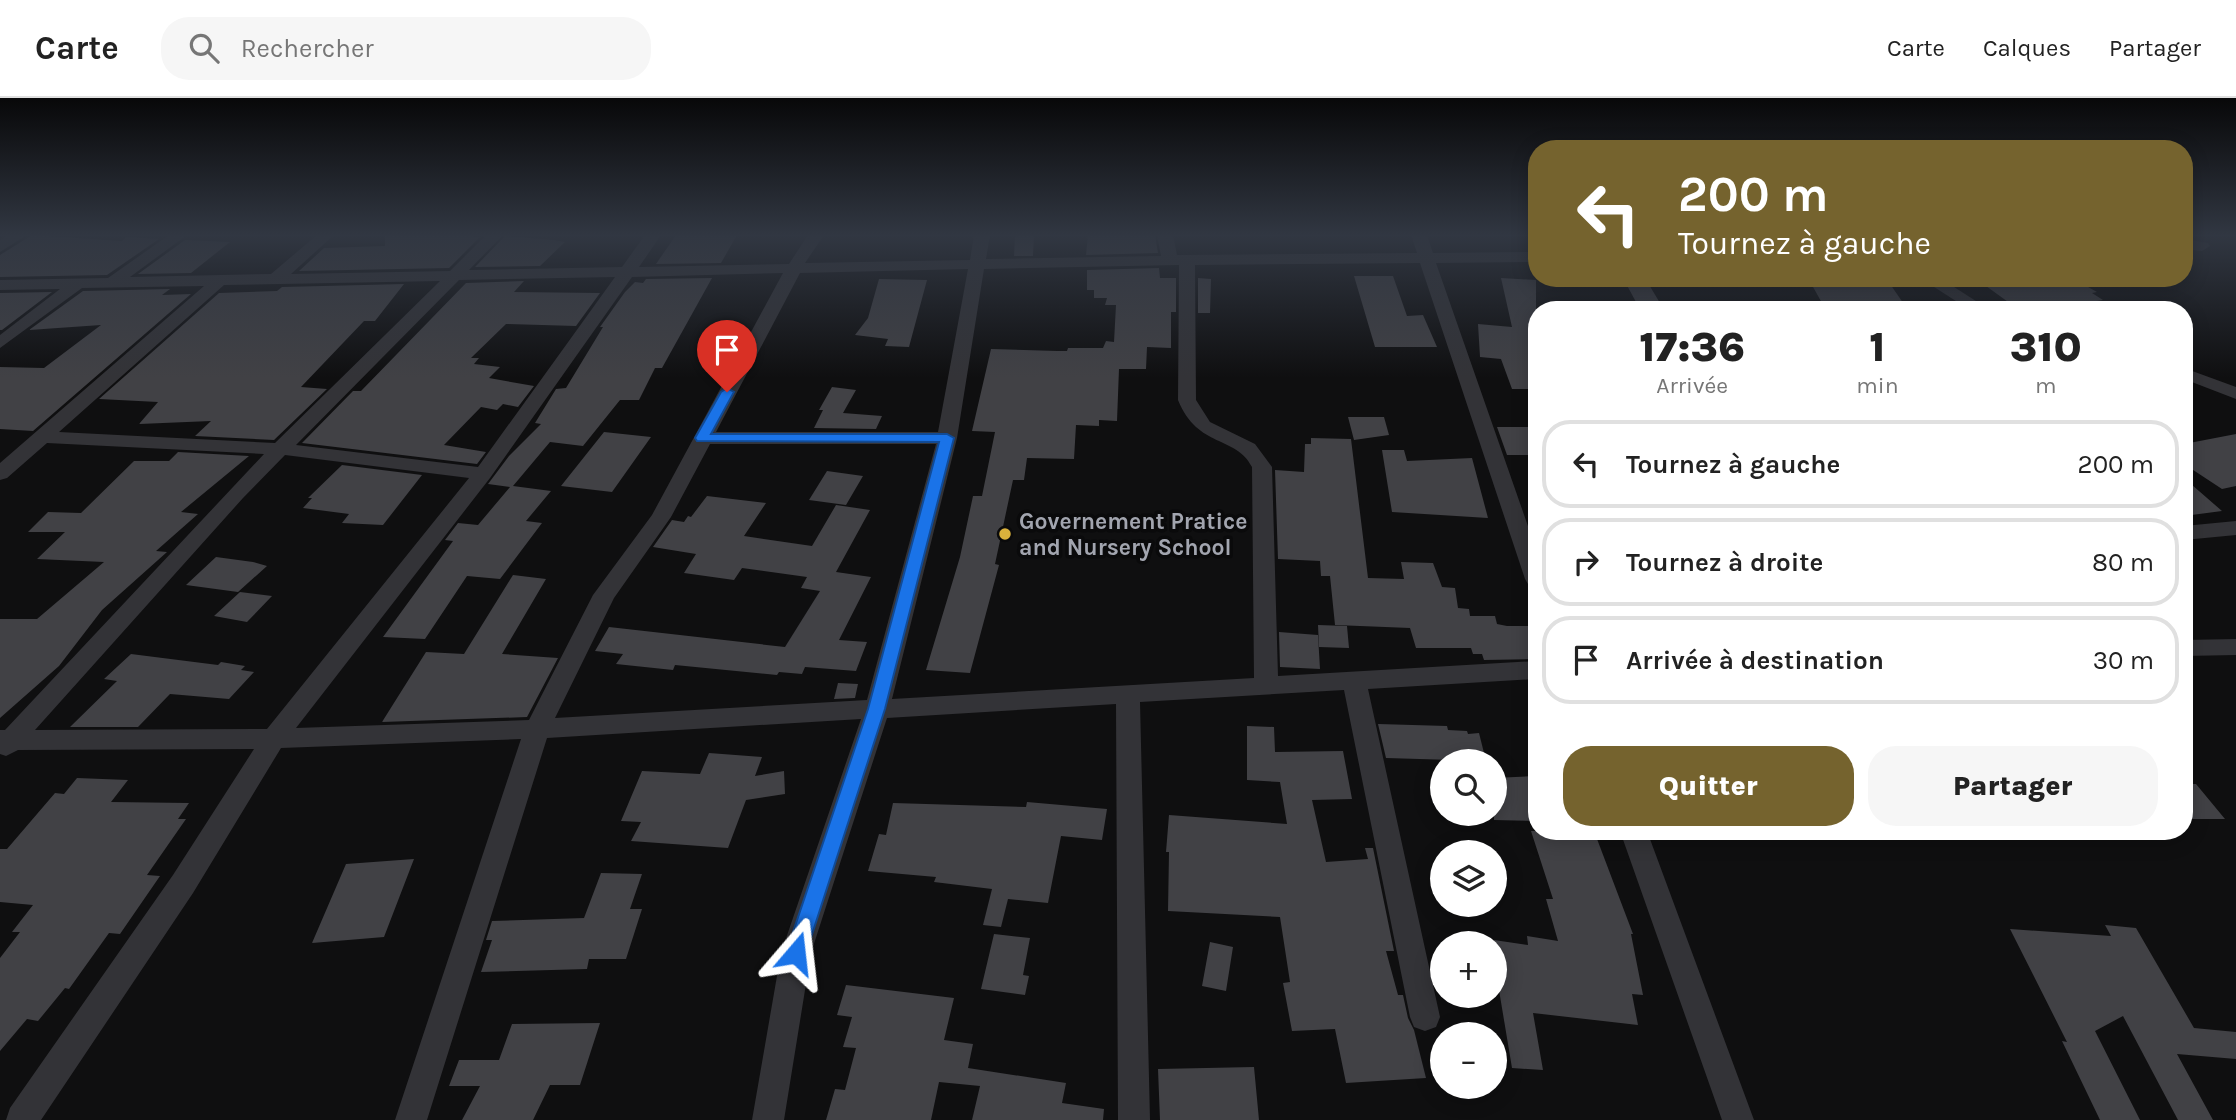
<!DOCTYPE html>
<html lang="fr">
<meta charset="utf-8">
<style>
body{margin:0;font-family:Karla,sans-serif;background:#f6f6f6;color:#222;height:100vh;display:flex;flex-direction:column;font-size:26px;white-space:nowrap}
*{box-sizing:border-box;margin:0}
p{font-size:23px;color:#767676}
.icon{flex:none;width:38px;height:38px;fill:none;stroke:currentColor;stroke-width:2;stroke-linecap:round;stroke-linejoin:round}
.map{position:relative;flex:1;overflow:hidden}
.side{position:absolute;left:1528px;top:203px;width:665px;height:539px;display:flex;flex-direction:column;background:#fff;border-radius:28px;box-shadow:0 4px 18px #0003}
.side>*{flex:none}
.top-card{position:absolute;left:1528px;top:42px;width:665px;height:147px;border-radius:28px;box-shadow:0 4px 18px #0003;background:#75632e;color:#fff;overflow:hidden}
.tools{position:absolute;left:1430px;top:651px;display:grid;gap:14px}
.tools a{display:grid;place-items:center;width:77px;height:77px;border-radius:50%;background:#fff;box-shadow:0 4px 18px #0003;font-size:35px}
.pin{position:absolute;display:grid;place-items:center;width:60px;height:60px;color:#fff;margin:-72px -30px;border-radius:50% 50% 50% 0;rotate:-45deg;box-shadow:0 0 7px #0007}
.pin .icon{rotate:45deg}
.me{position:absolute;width:77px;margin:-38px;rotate:17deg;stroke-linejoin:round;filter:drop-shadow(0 0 5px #0008)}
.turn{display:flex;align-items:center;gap:24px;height:147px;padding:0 35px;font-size:32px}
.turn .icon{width:91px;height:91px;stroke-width:2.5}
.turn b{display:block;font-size:49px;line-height:60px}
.eta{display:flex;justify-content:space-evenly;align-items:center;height:119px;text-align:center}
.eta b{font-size:42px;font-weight:800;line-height:49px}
.action{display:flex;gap:14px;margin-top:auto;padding:14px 35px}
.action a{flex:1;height:80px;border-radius:28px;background:#75632e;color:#fff;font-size:28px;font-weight:800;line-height:80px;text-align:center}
.action a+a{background:#f6f6f6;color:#222}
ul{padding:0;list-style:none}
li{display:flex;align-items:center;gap:21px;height:88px;margin:0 14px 10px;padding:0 21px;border:4px solid #e0e0e0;border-radius:28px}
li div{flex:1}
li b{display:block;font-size:26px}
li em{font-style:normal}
header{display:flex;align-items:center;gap:42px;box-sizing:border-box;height:98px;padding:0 35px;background:#fff;border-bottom:2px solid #e0e0e0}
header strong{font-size:33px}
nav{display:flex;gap:38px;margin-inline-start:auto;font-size:24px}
.search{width:490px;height:63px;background:#f6f6f6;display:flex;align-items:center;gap:18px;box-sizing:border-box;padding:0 24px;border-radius:28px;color:#767676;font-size:26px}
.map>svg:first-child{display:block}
.building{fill:#414145}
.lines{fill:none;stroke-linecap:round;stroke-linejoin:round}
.minor{fill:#333337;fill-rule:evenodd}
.route{fill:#1a73e8;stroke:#114b97;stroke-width:2}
.poi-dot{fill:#dbb23c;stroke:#0a0a0b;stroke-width:2.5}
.labels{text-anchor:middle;stroke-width:7;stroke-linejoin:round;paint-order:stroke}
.poi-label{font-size:23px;font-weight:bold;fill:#a2a5af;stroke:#0a0a0b;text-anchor:start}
</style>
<header>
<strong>Carte</strong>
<div class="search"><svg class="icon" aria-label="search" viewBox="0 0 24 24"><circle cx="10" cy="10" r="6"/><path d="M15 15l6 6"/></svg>Rechercher</div>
<nav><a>Carte</a><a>Calques</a><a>Partager</a></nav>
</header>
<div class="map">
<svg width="2236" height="1022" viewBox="0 0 2236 1022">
<rect width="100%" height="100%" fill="#0f0f10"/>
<path class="building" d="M 32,137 L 122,143 L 126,139 L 159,141 L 107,177 L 0,179 L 0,157 Z
M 385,137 L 459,137 L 480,139 L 449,170 L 299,173 L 324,150 L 385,148 Z
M 676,137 L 737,137 L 721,165 L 656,166 Z
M 1015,137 L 1034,137 L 1033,158 L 1014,158 Z
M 1088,137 L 1155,137 L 1158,155 L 1086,157 Z
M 505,138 L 554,142 L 565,144 L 540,168 L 475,169 Z
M 185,142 L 230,144 L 191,175 L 138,176 Z
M 1159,170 L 1160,180 L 1176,180 L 1176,214 L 1171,214 L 1171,250 L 1147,249 L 1146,271 L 1119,271 L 1117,323 L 1099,322 L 1099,328 L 1076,327 L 1074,361 L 1027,360 L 1024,382 L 1013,382 L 995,466 L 999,467 L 970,575 L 926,572 L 960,459 L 973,398 L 982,398 L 995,334 L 972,333 L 991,251 L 1057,253 L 1067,253 L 1068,250 L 1103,250 L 1106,243 L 1114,244 L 1116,207 L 1105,207 L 1107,200 L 1094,200 L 1094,192 L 1087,192 L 1087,172 Z
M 1354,178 L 1393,178 L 1407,218 L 1423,217 L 1437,249 L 1375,249 Z
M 712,180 L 662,270 L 655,270 L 639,302 L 620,302 L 583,348 L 550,344 L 513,388 L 551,393 L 526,423 L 542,425 L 500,481 L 467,478 L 425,541 L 383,539 L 453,443 L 445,442 L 458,425 L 478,427 L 510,389 L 488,386 L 509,358 L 541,326 L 535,325 L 556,291 L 566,290 L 603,229 L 600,229 L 625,194 L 635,184 L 643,185 L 646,181 Z
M 1198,180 L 1211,181 L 1210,215 L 1198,215 Z
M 1501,180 L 1536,182 L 1536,291 L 1512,291 L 1501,261 L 1480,259 L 1478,226 L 1512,229 Z
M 1623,180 L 1645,180 L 1660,205 L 1636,204 Z
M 1808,180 L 1881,180 L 1888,183 L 1908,212 L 1830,210 L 1827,205 L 1822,205 Z
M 1975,180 L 2072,180 L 2097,194 L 2092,195 L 2103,202 L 2073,207 L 2068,204 L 2015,209 Z
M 879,181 L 927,182 L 909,249 L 885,248 L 888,241 L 855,237 L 868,220 Z
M 524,183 L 514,194 L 600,195 L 576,228 L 506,226 L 471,260 L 479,260 L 474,266 L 500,269 L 489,280 L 534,288 L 518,309 L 503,306 L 497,312 L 481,309 L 444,347 L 486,354 L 477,366 L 302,345 L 353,293 L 361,293 L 466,185 Z
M 404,186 L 375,223 L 364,223 L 301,289 L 327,291 L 274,342 L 195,338 L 211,323 L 139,326 L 158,304 L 99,301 L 219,195 L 277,193 L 282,189 Z
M 170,191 L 162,197 L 191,196 L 33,333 L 0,331 L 0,269 L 44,270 L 101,227 L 29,232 L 83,193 Z
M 52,194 L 2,232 L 0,232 L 0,195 Z
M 832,289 L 856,292 L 843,315 L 882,318 L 876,331 L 814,330 L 823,312 L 819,312 Z
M 1348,319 L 1384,319 L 1389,337 L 1354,342 Z
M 1497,329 L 1536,329 L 1536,357 L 1507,357 Z
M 604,334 L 651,339 L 612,394 L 561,388 Z
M 2236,336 L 2236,388 L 2222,391 L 2184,366 L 2184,346 Z
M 1311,340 L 1351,341 L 1368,480 L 1404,481 L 1401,464 L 1433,465 L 1442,489 L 1455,490 L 1458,510 L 1469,511 L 1470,518 L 1495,518 L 1497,526 L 1507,528 L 1536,528 L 1536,561 L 1484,562 L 1482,556 L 1473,556 L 1471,550 L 1416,550 L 1410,530 L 1335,527 L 1330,478 L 1321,478 L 1320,463 L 1278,461 L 1275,372 L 1304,374 L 1305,346 L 1311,346 Z
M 1382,352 L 1404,352 L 1407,363 L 1472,360 L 1488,420 L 1392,414 Z
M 178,354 L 249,358 L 181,414 L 198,416 L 156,453 L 167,454 L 102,512 L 59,568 L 0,620 L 0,521 L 37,521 L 104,464 L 37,461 L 65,434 L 28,434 L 48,414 L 81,415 L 134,363 L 169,363 Z
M 342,367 L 422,377 L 383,427 L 342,425 L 349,416 L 303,410 L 312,400 L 308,400 Z
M 827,373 L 863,378 L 846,407 L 809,402 Z
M 2184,380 L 2222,413 L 2184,418 Z
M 707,398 L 766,405 L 744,438 L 812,448 L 836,407 L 870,412 L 836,474 L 871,479 L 839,542 L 867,544 L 856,573 L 805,569 L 802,576 L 779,574 L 777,577 L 675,567 L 673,572 L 616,566 L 623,556 L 595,553 L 609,529 L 785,549 L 820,493 L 801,490 L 807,479 L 742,470 L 734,482 L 684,475 L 696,456 L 653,449 L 672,422 L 684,424 L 688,418 L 691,419 Z
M 216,459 L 253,464 L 267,468 L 238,494 L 186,487 Z
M 513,477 L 546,481 L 502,556 L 558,560 L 527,619 L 382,624 L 426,554 L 464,556 Z
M 240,494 L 272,498 L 247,524 L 214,518 Z
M 1318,527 L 1347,528 L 1349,550 L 1319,549 Z
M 1279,534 L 1318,537 L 1320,571 L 1280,569 Z
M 131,556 L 218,567 L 221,564 L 245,568 L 241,572 L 254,574 L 229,601 L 170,596 L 138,629 L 70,629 L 117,583 L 104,581 Z
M 838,585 L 858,586 L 855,600 L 834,601 Z
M 1378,626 L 1447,628 L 1448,632 L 1467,633 L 1468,636 L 1479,635 L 1486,663 L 1386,660 Z
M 1247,628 L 1274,629 L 1275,654 L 1343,653 L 1352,701 L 1312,702 L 1326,764 L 1368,761 L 1365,750 L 1373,750 L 1394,853 L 1386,853 L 1398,897 L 1403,897 L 1408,920 L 1414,932 L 1426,980 L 1346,985 L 1335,931 L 1292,933 L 1283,885 L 1290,884 L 1280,819 L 1168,813 L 1169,754 L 1166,754 L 1169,717 L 1287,726 L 1280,684 L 1247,682 Z
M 709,655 L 762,659 L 755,678 L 784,673 L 785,696 L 746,702 L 728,750 L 631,743 L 641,724 L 621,723 L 642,673 L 700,676 Z
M 1536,678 L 1536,723 L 1494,722 L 1494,680 Z
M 77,680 L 128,682 L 111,704 L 189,705 L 178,721 L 186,721 L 147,777 L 160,778 L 120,836 L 109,835 L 69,891 L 65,890 L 38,923 L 27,921 L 0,953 L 0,860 L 20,834 L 12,834 L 33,807 L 0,804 L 0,751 L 7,751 L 55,695 L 64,696 Z
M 2184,686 L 2196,686 L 2225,721 L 2184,721 Z
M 1027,704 L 1107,711 L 1102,742 L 1061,738 L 1048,805 L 1008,801 L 1001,829 L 983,827 L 992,791 L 934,784 L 936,779 L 868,773 L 879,736 L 886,737 L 893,705 L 1026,709 Z
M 1531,733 L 1594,733 L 1633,836 L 1631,836 L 1643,897 L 1632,896 L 1638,927 L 1533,915 L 1543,972 L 1512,970 L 1494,862 L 1494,842 L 1528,847 L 1527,838 L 1558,843 L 1546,801 L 1553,801 Z
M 414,761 L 384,839 L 312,845 L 346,766 Z
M 601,775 L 642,776 L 630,811 L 642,811 L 626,861 L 589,861 L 587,871 L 481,874 L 492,842 L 486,842 L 492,823 L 584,820 Z
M 2105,827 L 2136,830 L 2194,930 L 2236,934 L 2236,961 L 2177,956 L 2213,1022 L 2178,1022 L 2123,918 L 2095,933 L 2140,1022 L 2100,1022 L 2062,943 L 2067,944 L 2010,831 L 2111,838 Z
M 994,836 L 1030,840 L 1023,877 L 1029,878 L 1025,897 L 981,891 Z
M 1210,844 L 1233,849 L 1226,893 L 1202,888 Z
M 846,887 L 954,900 L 944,942 L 973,946 L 968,970 L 1066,985 L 1062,1005 L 1104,1011 L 1103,1022 L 972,1022 L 980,988 L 939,984 L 931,1022 L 826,1022 L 835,991 L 845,992 L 856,950 L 843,949 L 852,919 L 837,917 Z
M 600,925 L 580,987 L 550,987 L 533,1022 L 462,1022 L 480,988 L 449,988 L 459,962 L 499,962 L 512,926 Z
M 1254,969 L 1259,1022 L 1160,1022 L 1158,971 Z"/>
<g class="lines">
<path class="minor" d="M 8,137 L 27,137 L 0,154 L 0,142 Z
M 169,137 L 187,137 L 130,179 L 271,176 L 317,137 L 334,137 L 291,176 L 450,173 L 486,137 L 503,137 L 469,172 L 622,169 L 645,137 L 661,137 L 639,169 L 789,166 L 808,137 L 824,137 L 805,165 L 970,162 L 974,137 L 990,137 L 986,161 L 1161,158 L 1157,137 L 1173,137 L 1177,157 L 1417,155 L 1411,137 L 1427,137 L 1433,155 L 1536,154 L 1536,164 L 1436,165 L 1536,451 L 1536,489 L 1528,486 L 1525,481 L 1420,165 L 1195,167 L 1196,302 L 1210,324 L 1255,346 L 1272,369 L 1278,578 L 1536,563 L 1536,581 L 1368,591 L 1440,919 L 1436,929 L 1425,933 L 1414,929 L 1410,919 L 1344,592 L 1140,604 L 1150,1022 L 1118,1022 L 1116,606 L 887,620 L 811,855 L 784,1022 L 752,1022 L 781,855 L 861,621 L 547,640 L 427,1022 L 395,1022 L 521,641 L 281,650 L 193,795 L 41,1022 L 6,1022 L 10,1010 L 173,777 L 254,651 L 18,652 L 6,658 L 0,656 L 0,632 L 5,632 L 264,356 L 47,345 L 7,380 L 0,382 L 0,365 L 204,188 L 82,190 L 0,250 L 0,237 L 60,191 L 0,192 L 0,182 L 108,180 ZM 1179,167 L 1178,302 C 1198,351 1236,337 1252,369 L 1254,580 L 892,601 L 957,340 L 984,171 ZM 968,171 L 938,334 L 716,334 L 800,175 ZM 783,175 L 652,417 L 593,497 L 529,622 L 296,630 L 490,380 L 632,179 ZM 615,179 L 478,369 L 296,347 L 459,182 ZM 440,183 L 275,345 L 59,334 L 224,187 ZM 710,346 L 936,346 L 867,602 L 555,620 L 614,500 L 671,419 ZM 285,357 L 469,380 L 267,631 L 35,632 L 243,400 Z
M 2184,141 L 2208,145 L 2210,148 L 2202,153 L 2184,151 Z
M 1920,180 L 1940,180 L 1990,212 L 1970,212 Z
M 2184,270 L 2236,289 L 2236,301 L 2184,281 Z
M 2236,423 L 2236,437 L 2184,442 L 2184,428 Z
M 2236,541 L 2236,557 L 2184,558 L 2184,542 Z
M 1620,733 L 1647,733 L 1754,1022 L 1722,1022 Z"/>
</g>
<linearGradient id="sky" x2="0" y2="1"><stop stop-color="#080809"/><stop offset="0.49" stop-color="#313742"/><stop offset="1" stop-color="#313742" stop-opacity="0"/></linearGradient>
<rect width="2236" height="280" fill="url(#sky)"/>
<path class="route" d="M 727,290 L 734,294 L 711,336 L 947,336 L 954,340 L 885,611 L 806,855 L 803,862 L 796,864 L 789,862 L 786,855 L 868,611 L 939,344 L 697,343 L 695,340 L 721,294 Z"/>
<circle class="poi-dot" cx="1005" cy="436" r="7"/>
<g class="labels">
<g class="poi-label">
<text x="1019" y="431">Governement Pratice<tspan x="1019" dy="26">and Nursery School</tspan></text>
</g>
</g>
</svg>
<div class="tools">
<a><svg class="icon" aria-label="search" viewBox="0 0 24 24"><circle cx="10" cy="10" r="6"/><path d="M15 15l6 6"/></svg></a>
<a><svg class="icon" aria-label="layers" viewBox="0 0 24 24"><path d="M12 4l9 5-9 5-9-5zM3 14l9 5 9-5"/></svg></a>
<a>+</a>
<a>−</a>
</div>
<div class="pin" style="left:727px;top:294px;background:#d93025"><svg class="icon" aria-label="arrive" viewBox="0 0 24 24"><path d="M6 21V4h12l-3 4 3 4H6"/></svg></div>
<svg class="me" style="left:796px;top:855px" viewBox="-20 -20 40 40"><path d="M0-17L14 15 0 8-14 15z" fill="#1a73e8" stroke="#fff" stroke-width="4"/></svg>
<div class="top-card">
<div class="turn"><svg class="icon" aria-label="left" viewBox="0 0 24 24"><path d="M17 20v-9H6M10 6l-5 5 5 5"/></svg><div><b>200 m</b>Tournez à gauche</div></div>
</div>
<section class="side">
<div class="eta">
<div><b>17:36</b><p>Arrivée</p></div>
<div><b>1</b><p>min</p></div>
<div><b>310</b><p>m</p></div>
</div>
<ul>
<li><svg class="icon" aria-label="left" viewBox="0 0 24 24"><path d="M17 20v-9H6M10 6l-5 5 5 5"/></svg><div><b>Tournez à gauche</b></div><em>200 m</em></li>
<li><svg class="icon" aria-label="right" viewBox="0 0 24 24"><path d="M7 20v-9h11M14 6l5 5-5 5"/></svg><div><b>Tournez à droite</b></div><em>80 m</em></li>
<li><svg class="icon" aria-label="arrive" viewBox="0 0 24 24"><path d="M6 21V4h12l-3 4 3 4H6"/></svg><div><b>Arrivée à destination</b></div><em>30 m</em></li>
</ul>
<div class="action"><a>Quitter</a><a>Partager</a></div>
</section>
</div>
